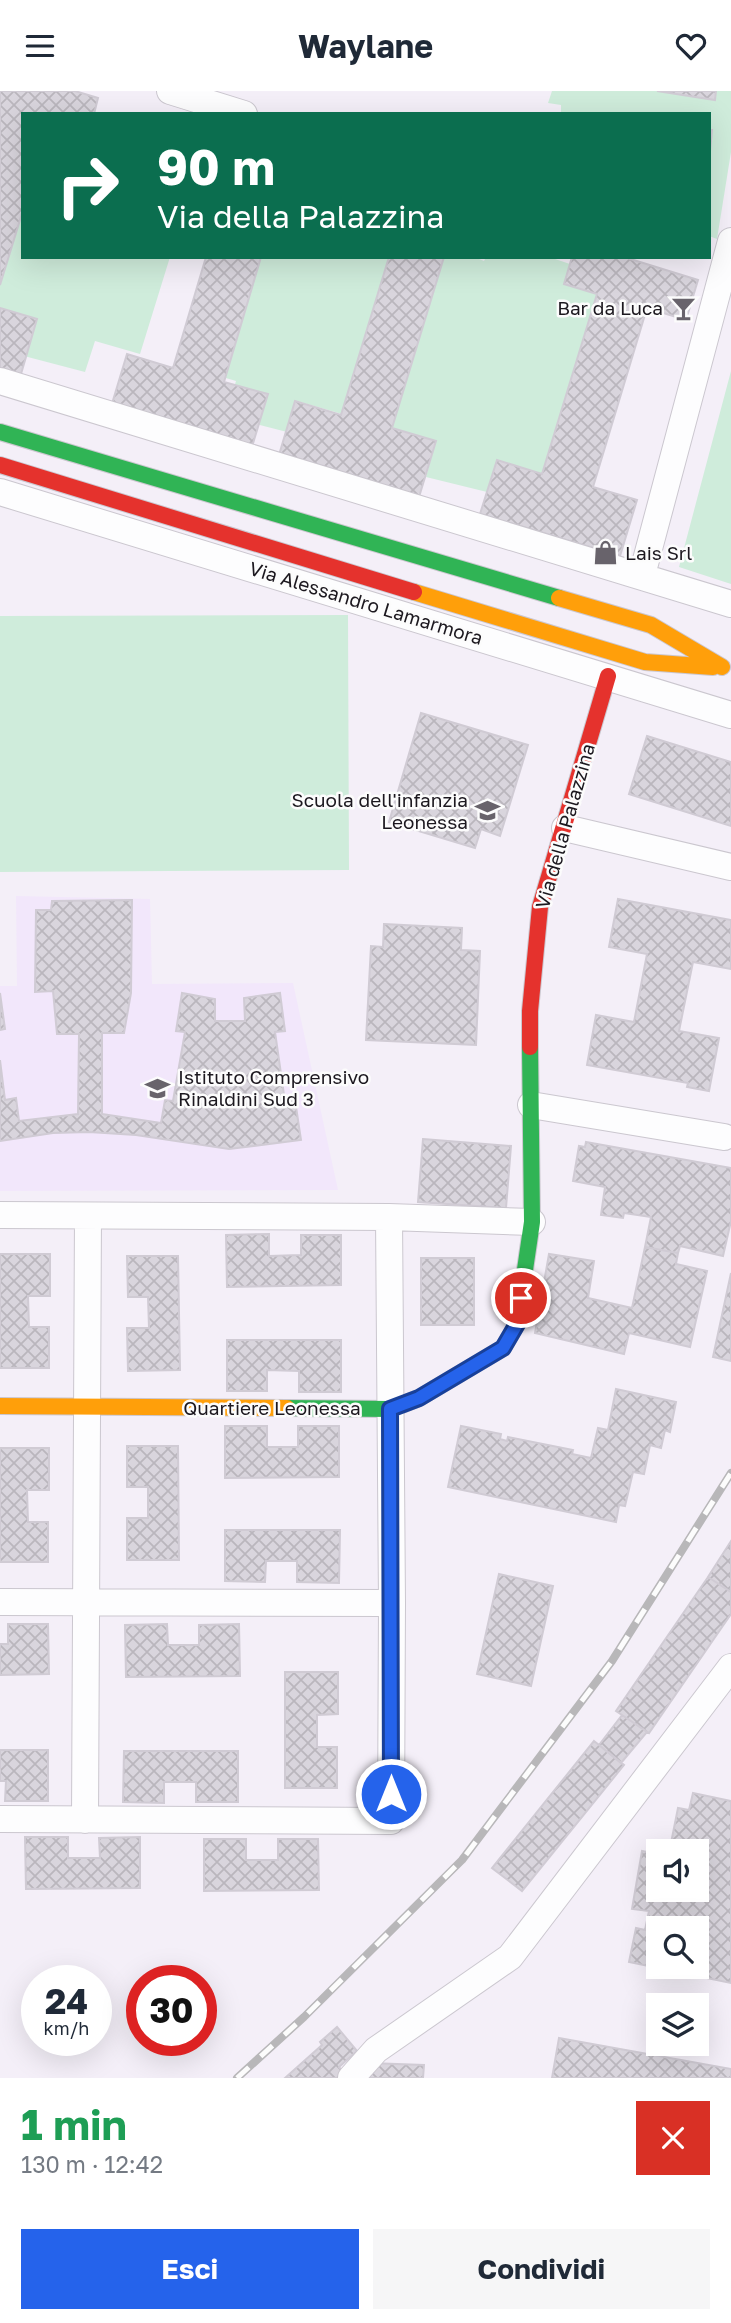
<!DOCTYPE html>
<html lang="it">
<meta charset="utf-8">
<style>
body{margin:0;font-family:"Golos Text",sans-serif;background:#f6f6f7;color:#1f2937;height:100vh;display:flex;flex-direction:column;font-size:26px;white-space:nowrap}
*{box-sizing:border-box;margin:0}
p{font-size:23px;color:#747a83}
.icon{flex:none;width:38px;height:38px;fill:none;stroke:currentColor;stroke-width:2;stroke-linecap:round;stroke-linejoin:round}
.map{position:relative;height:1987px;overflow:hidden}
.panel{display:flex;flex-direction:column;background:#fff;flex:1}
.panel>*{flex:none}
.hud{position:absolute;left:21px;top:21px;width:690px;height:147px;border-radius:0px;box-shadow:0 7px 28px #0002;background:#0b6e4f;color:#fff;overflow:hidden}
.fabs{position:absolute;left:646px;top:1748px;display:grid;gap:14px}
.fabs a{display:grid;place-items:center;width:63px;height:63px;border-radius:0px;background:#fff;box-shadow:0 7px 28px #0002;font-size:35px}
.speed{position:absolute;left:21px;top:1874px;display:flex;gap:14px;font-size:35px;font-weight:700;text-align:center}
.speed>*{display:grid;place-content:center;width:91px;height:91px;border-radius:50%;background:#fff;box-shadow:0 7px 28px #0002;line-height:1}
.speed small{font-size:18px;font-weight:400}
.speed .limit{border:10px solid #d22;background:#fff;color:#111}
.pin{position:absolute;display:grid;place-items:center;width:60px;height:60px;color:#fff;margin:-30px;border:4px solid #fff;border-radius:50%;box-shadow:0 2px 7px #0007}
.me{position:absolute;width:77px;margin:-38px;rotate:0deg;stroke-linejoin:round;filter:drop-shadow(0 0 5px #0008)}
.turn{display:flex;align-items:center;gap:24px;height:147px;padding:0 21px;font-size:32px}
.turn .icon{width:91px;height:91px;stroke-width:2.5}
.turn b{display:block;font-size:49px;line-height:60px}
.round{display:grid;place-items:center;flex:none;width:74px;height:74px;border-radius:0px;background:#f6f6f7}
.head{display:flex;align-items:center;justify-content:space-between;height:119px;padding:0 21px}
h1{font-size:42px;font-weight:700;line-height:52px;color:#1e9e55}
.primary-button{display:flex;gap:14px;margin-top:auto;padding:14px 21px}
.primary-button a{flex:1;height:80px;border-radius:0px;background:#2563eb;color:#fff;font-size:28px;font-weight:700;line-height:80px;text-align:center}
.primary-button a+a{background:#f6f6f7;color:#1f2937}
header{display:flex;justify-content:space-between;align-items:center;height:91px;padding:0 21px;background:#fff;font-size:32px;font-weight:700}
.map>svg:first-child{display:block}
.built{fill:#f2e7fb}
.green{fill:#cfecdb}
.building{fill:url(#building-cross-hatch);stroke:#d0cbd4;stroke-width:2;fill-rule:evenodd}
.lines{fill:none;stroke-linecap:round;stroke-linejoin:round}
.street-casing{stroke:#cbc7cf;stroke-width:28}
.fast-casing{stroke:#cbc7cf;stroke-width:18}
.slow-casing{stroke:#cbc7cf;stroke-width:18}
.jam-casing{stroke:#cbc7cf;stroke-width:18}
.street{stroke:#fdfdfe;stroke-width:26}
.fast{stroke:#30b455;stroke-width:16}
.slow{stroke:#ff9f0a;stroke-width:16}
.jam{stroke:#e5322d;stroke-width:16}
.rail-casing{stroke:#b8b7b9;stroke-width:8}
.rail{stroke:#fcfcfc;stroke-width:5;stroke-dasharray:16;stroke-linecap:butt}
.route-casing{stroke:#184099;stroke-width:18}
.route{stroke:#2563eb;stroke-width:12}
.labels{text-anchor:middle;stroke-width:5;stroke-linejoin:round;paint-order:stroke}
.poi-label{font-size:19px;fill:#1c181f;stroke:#fcfcfc;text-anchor:end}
.street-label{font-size:19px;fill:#1c181f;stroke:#fcfcfc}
</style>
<header><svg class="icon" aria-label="menu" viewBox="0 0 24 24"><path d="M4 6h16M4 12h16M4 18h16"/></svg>Waylane<svg class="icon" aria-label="heart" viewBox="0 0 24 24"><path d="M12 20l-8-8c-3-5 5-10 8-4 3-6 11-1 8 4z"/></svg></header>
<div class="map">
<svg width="731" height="1987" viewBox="0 0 731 1987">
<defs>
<pattern id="building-cross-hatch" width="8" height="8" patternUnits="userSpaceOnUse" patternTransform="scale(1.75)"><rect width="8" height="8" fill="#d9d5dd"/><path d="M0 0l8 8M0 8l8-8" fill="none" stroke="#bab6bd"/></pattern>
</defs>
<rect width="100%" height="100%" fill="#f4eff8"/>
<path class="built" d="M 16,805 L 150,808 L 152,893 L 293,892 L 338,1099 L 0,1100 L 0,895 L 17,895 Z"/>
<path class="green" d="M 552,0 L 731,0 L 731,61 L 717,148 L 709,145 L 709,23 L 561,23 L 561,14 L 548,12 Z
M 23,111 L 23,166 L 170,166 L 140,263 L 95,250 L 85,281 L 24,265 L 0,220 L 0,186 Z
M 226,166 L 389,166 L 342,323 L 297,310 L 287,341 L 225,325 L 236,290 L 192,277 Z
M 444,166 L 474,166 L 484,170 L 486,166 L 549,166 L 570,173 L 564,193 L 597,203 L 542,383 L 497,370 L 487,401 L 426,386 L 436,350 L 392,337 Z
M 731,280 L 731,493 L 679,476 Z
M 348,524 L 349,779 L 0,781 L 0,525 Z"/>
<path class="building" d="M 0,0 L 75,0 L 98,7 L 94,23 L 23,23 L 23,119 L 0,194 Z
M 657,0 L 716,0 L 715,9 Z
M 709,39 L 712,39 L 709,71 Z
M 206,166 L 261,166 L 224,291 L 268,303 L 251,359 L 111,316 L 127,263 L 173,277 Z
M 389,166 L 444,166 L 392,337 L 436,350 L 419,406 L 279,364 L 295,310 L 341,324 Z
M 572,166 L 624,166 L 698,189 L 686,229 L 647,217 L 593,396 L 637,409 L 620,465 L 480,423 L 497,369 L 542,383 L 597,203 L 564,193 Z
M 0,217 L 37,228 L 21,283 L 0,277 Z
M 421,622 L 528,654 L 500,745 L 481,738 L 475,757 L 389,731 Z
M 647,645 L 731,671 L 731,735 L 629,703 Z
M 618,808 L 731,829 L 731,878 L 693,871 L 679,940 L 719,947 L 709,1000 L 687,996 L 688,992 L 587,974 L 596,924 L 634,931 L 647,863 L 609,856 Z
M 132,809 L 131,902 L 124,942 L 102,942 L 102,1023 L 161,1032 L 165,1009 L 173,1010 L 185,941 L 176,940 L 182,902 L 215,908 L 215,930 L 245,930 L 244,907 L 280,902 L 285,940 L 275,941 L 285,1011 L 295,1009 L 301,1049 L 229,1058 L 136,1044 L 89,1041 L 53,1042 L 0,1050 L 0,969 L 5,1009 L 16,1007 L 19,1030 L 78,1023 L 79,943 L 57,943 L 53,900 L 35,901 L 36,819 L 51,819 L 52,810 Z
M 384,833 L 462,837 L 461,859 L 480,860 L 476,954 L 366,949 L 371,855 L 383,856 Z
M 0,902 L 5,938 L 0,939 Z
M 423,1048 L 511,1055 L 506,1117 L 418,1111 Z
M 586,1051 L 731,1077 L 731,1130 L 723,1165 L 680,1155 L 678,1162 L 645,1156 L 651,1126 L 624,1122 L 623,1127 L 601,1124 L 605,1096 L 573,1090 L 579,1055 L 585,1056 Z
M 269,1143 L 269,1165 L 301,1164 L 301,1144 L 341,1144 L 341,1194 L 227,1196 L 226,1144 Z
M 645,1156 L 678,1162 L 676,1173 L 707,1180 L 690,1256 L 629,1242 L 624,1263 L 535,1242 L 549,1163 L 594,1170 L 588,1207 L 632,1217 Z
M 0,1163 L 50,1163 L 50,1205 L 28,1205 L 29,1236 L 49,1236 L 49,1277 L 0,1277 Z
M 127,1165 L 178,1165 L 180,1279 L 128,1280 L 127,1237 L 149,1237 L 148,1206 L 128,1206 Z
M 421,1167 L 474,1167 L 474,1234 L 421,1234 Z
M 731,1182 L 731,1270 L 713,1266 Z
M 227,1249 L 341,1249 L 341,1301 L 299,1301 L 299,1280 L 267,1279 L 267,1300 L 227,1300 Z
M 616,1298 L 676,1311 L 670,1341 L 665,1339 L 661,1357 L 650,1354 L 644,1383 L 633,1381 L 625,1415 L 619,1414 L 616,1431 L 448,1396 L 461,1335 L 501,1343 L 500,1348 L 507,1350 L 508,1346 L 573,1359 L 572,1363 L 591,1367 L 598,1337 L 608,1339 Z
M 225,1335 L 267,1335 L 267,1356 L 298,1356 L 298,1335 L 339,1335 L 339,1386 L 225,1387 Z
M 127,1355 L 178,1355 L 179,1469 L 127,1469 L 127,1427 L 148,1427 L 148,1396 L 127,1396 Z
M 0,1357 L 49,1357 L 49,1399 L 27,1399 L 28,1431 L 48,1431 L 48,1471 L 0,1471 Z
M 225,1439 L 340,1439 L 339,1492 L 297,1491 L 297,1470 L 266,1470 L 265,1491 L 225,1490 Z
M 731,1450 L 731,1501 L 708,1486 Z
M 499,1483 L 553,1495 L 531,1595 L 477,1583 Z
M 708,1486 L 731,1501 L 731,1523 L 649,1642 L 616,1620 Z
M 8,1533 L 48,1533 L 49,1583 L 0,1584 L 0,1553 L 8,1553 Z
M 167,1533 L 168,1554 L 199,1554 L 199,1534 L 239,1533 L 240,1585 L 126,1586 L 125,1534 Z
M 285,1581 L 338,1581 L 338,1623 L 317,1624 L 317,1656 L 337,1656 L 337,1697 L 285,1697 Z
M 622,1624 L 647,1641 L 621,1672 L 599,1654 Z
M 594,1650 L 624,1674 L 522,1800 L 492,1777 Z
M 0,1659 L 48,1659 L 48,1710 L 5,1710 L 6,1690 L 0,1690 Z
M 124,1660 L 238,1660 L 238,1711 L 196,1711 L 196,1691 L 164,1691 L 164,1712 L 123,1711 Z
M 693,1702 L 731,1710 L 731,1892 L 629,1871 L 636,1837 L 645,1839 L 649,1820 L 632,1818 L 642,1760 L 658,1763 L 658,1799 L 696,1799 L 696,1760 L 678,1760 L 679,1754 L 671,1752 L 678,1717 L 689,1719 ZM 658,1838 L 696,1838 L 696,1876 L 658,1876 Z
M 25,1746 L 68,1746 L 68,1767 L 100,1767 L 99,1747 L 140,1746 L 140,1797 L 26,1798 Z
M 204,1748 L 246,1748 L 246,1769 L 278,1769 L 278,1748 L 318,1748 L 319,1799 L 204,1800 Z
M 337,1936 L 357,1960 L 339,1976 L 345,1983 L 340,1987 L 285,1987 L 322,1954 L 320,1951 Z
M 559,1947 L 731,1978 L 731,1987 L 552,1987 Z
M 369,1972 L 424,1974 L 423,1987 L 368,1987 Z"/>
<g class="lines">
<defs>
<path id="street" d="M 170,0 L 244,23
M 0,290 L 731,513
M 0,401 L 731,624
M 642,484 L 731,150
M 565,737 L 731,776
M 531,1014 L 724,1046
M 0,1124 L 389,1126 L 532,1131
M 0,1511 L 392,1512
M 0,1728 L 391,1730 L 392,1512 L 389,1126
M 85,1729 L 88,1125
M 351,1987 L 376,1959 L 510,1866 L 731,1576"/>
<path id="fast" d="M 0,341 L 559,507
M 287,1317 L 391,1318 L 419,1307 L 503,1257 L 517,1233 L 532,1131 L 530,956"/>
<path id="slow" d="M 414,501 L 645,571 L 713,576
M 559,507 L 651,534 L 722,576
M 0,1315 L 287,1317"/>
<path id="jam" d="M 0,374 L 414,501
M 530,956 L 530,920 L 540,816 L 608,585"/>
</defs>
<use href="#street" class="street-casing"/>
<use href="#fast" class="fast-casing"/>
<use href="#slow" class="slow-casing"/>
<use href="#jam" class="jam-casing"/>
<use href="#street" class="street"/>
<use href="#fast" class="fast"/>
<use href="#slow" class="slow"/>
<use href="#jam" class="jam"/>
<defs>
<path id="rail" d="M 237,1987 L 304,1926 L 462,1769 L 612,1570 L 731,1382"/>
</defs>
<use href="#rail" class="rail-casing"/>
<use href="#rail" class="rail"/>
</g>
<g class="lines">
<defs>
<path id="route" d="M 391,1703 L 390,1318 L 419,1307 L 503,1257 L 517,1233 L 521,1207"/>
</defs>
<use href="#route" class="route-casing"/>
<use href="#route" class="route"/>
</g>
<defs>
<symbol id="bar-bare" viewBox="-9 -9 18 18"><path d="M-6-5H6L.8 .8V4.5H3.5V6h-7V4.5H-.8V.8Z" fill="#68636b" stroke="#fcfcfc" stroke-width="2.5" paint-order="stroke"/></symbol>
<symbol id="shop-bare" viewBox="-9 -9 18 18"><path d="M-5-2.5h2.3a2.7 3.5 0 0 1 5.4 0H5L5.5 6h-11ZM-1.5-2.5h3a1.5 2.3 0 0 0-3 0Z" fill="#68636b" stroke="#fcfcfc" stroke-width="2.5" paint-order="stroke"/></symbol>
<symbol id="school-bare" viewBox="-9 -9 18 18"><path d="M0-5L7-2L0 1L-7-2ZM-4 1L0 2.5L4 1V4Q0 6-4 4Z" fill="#68636b" stroke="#fcfcfc" stroke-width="2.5" paint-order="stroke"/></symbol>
</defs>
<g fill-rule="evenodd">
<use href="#bar-bare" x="666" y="200" width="35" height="35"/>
<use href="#shop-bare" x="588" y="444" width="35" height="35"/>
<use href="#school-bare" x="470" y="702" width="35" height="35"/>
<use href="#school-bare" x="140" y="980" width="35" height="35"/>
</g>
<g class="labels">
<g class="poi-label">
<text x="663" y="224">Bar da Luca</text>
<text x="625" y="469" text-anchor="start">Lais Srl</text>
<text x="468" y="716">Scuola dell'infanzia<tspan x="468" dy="22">Leonessa</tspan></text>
<text x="178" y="993" text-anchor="start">Istituto Comprensivo<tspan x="178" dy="22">Rinaldini Sud 3</tspan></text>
</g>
<g class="street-label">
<text transform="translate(366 512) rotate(17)" y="7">Via Alessandro Lamarmora</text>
<text transform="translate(565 735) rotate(-74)" y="7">Via della Palazzina</text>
<text x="272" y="1324">Quartiere Leonessa</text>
</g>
</g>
</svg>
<div class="fabs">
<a><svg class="icon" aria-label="sound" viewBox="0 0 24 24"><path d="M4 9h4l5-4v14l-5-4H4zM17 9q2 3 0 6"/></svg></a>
<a><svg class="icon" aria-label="search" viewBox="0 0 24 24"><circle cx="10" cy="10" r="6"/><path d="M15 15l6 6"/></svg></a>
<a><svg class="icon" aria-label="layers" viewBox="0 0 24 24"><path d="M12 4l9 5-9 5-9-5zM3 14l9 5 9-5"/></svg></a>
</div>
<div class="speed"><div>24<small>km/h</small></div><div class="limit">30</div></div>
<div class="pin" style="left:521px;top:1207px;background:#d93025"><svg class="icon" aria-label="arrive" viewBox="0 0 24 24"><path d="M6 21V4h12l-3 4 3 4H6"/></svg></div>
<svg class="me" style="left:391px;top:1703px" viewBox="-20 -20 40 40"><circle r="17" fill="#2563eb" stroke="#fff" stroke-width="3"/><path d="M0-11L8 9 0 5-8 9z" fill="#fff"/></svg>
<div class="hud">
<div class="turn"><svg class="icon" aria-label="right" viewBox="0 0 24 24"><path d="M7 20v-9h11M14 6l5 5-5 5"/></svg><div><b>90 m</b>Via della Palazzina</div></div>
</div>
</div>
<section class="panel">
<div class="head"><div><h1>1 min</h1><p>130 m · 12:42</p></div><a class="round" style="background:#d93025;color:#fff"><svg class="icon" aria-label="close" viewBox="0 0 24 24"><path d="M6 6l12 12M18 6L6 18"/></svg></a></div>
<div class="primary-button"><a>Esci</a><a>Condividi</a></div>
</section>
